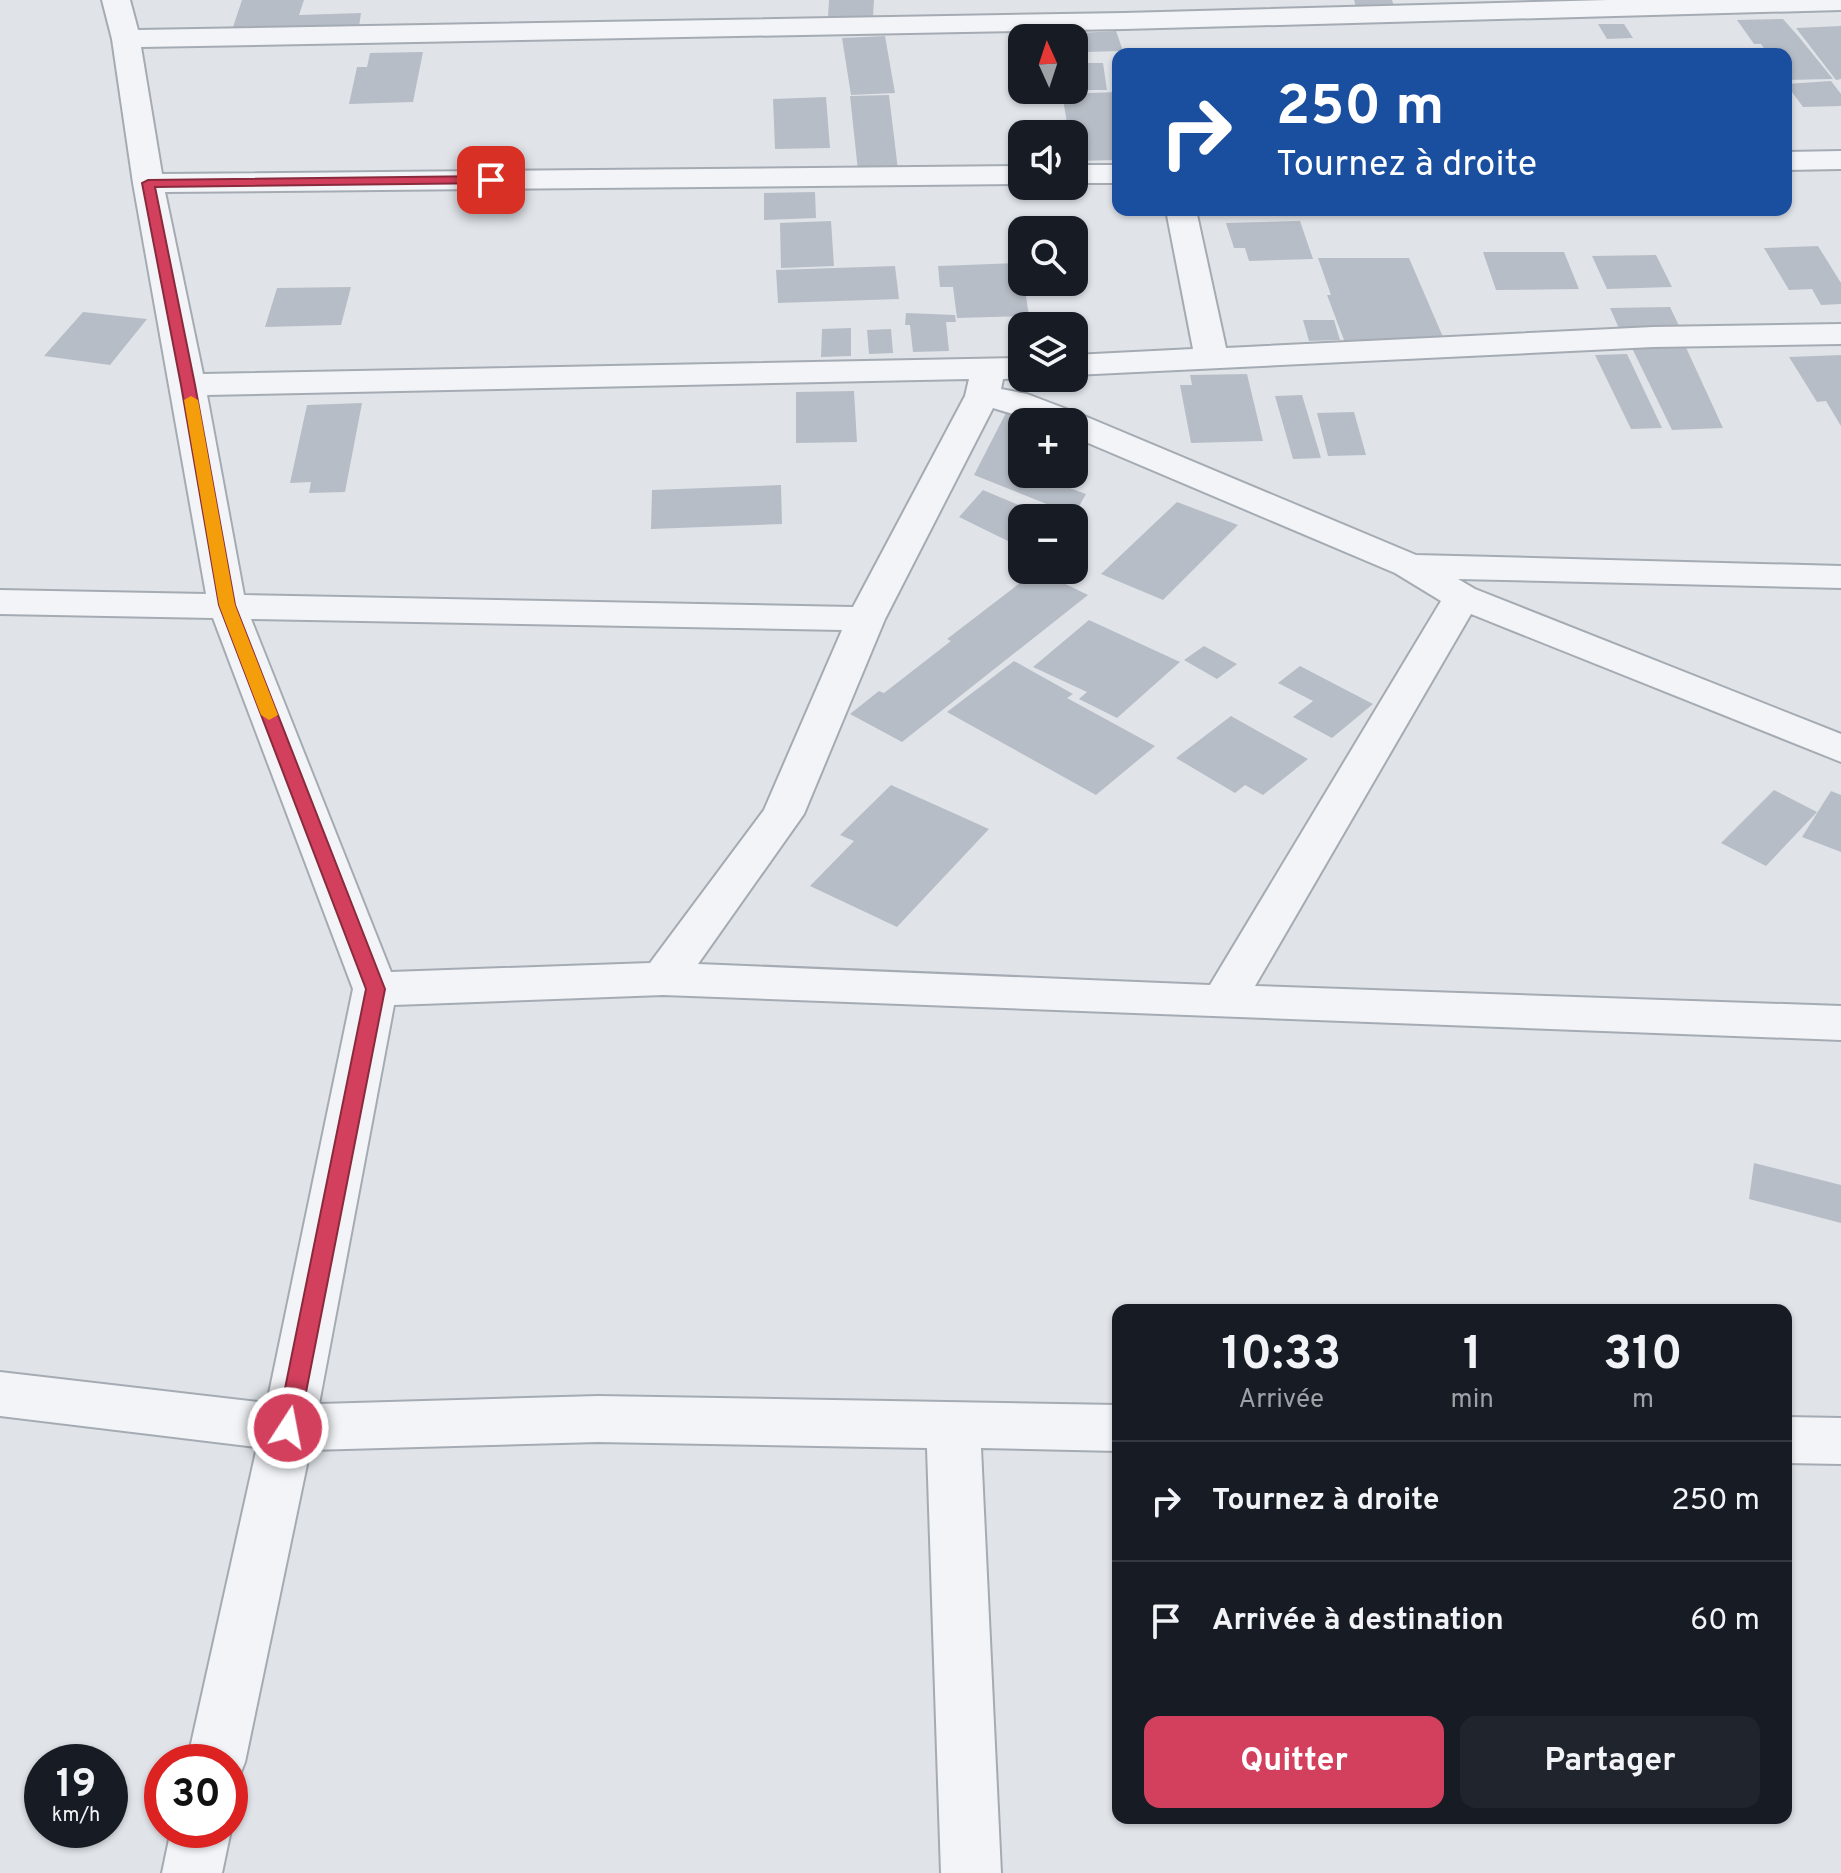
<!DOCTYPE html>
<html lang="fr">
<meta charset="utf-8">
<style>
body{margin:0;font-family:Overpass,sans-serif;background:#20242c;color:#f1f3f6;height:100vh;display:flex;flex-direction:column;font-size:30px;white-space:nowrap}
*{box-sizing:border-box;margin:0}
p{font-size:26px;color:#9ea1a6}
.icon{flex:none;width:44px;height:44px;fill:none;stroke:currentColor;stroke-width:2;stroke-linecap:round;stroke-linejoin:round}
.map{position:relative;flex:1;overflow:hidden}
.details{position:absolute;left:1112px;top:1304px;width:680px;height:520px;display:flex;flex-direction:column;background:#171b24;border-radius:16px;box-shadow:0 2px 6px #0004}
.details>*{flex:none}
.banner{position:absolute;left:1112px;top:48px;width:680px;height:168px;border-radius:16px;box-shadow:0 2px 6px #0004;background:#1a4fa0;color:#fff;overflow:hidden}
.needle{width:52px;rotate:357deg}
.fabs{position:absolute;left:1008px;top:24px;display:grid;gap:16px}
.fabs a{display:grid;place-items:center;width:80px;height:80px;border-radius:16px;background:#171b24;box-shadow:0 2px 6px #0004;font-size:40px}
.speed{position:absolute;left:24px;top:1744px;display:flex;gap:16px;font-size:40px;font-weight:700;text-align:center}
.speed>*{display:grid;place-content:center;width:104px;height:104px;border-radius:50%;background:#171b24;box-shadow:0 2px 6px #0004;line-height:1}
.speed small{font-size:20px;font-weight:400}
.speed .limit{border:12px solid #d22;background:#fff;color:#111}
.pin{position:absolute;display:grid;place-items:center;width:68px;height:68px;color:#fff;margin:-34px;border-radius:16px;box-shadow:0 4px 12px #0006}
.me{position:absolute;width:88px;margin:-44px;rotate:11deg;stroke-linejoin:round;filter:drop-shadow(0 0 6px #0008)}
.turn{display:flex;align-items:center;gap:28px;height:168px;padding:0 32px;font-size:36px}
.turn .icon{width:104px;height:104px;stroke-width:2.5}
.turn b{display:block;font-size:56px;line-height:68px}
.eta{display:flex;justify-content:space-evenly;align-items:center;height:136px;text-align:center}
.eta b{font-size:48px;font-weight:700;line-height:56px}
.action{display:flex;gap:16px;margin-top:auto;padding:16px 32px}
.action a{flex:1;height:92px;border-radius:16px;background:#d3405e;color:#fff;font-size:32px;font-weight:700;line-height:92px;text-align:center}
.action a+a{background:#20242c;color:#f1f3f6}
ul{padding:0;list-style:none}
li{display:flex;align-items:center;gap:24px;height:120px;padding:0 32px;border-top:2px solid #363941}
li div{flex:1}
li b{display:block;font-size:30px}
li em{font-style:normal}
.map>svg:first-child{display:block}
.building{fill:#b7bdc6}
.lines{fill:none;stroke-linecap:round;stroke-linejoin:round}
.street-casing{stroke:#a5abb3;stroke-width:4}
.street{fill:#f2f4f7;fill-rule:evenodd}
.route{fill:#d3405e;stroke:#892a3d;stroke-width:2}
.slow{fill:#f59e0b}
</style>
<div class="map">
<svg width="1841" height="1873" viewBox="0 0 1841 1873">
<rect width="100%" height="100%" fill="#e0e4e9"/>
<path class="building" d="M 242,0 L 304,0 L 299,15 L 361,13 L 359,27 L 232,30 Z
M 829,0 L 874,0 L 873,17 L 828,17 Z
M 1354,0 L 1392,0 L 1394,6 L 1356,7 Z
M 1783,19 L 1799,37 L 1833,79 L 1786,80 L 1786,54 L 1768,54 L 1761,44 L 1754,44 L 1737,20 Z
M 1598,24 L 1624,24 L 1633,38 L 1607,39 Z
M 1841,26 L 1841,79 L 1836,80 L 1796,28 Z
M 1116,31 L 1123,51 L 1084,52 L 1078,33 Z
M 885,36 L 895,93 L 851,95 L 842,38 Z
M 1552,50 L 1554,54 L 1505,54 L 1505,51 Z
M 423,52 L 413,102 L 349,104 L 357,67 L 367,67 L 370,53 Z
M 1074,63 L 1103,63 L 1107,90 L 1074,90 Z
M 1011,64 L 1022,64 L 1022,91 L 1015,91 Z
M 1831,81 L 1841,94 L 1841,106 L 1803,107 L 1786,84 Z
M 1118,92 L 1118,160 L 1074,161 L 1074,134 L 1069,134 L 1062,94 Z
M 889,95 L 898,170 L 858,171 L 850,96 Z
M 826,97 L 830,148 L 775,149 L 773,99 Z
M 815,192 L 816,218 L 764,220 L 764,193 Z
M 831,221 L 834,266 L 781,268 L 780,223 Z
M 1300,221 L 1313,259 L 1249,261 L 1245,248 L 1234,248 L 1226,223 Z
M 1818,246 L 1841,283 L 1841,304 L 1821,305 L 1812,289 L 1789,290 L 1764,248 Z
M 1483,252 L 1564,252 L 1579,289 L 1496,290 Z
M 1656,255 L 1672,287 L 1607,289 L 1592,256 Z
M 1318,258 L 1409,258 L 1446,344 L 1347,348 L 1327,295 L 1331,295 Z
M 1021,263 L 1029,316 L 957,318 L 953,287 L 940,287 L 938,266 Z
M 895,266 L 899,299 L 778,303 L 776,270 Z
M 351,287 L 341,325 L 265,327 L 277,288 Z
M 1670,307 L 1682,332 L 1621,333 L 1610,308 Z
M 83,312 L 147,319 L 110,365 L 44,356 Z
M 906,313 L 955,315 L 956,322 L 946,322 L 949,351 L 913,352 L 910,325 L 905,325 Z
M 1303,320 L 1334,320 L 1340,340 L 1309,341 Z
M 851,328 L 851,356 L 821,357 L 822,329 Z
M 891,329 L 893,353 L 869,354 L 867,330 Z
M 1683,341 L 1723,428 L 1672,430 L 1629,342 Z
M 1627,354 L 1662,428 L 1631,429 L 1595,355 Z
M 1841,355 L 1841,426 L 1826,401 L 1817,402 L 1789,357 Z
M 1247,374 L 1263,441 L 1191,443 L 1180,385 L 1192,385 L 1190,375 Z
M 854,391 L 857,442 L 796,443 L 796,392 Z
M 1302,395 L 1321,458 L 1293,459 L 1275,396 Z
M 362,403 L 345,492 L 309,493 L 311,482 L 290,483 L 307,405 Z
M 1010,405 L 1052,422 L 1022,422 L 1022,474 L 1061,474 L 1056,483 L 1086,494 L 1074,515 L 974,475 Z
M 1354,412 L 1366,455 L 1328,456 L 1317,413 Z
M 781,485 L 782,524 L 651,529 L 652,490 Z
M 983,490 L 1050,518 L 1022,518 L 1022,548 L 959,517 Z
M 1177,502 L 1238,525 L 1163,600 L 1101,574 Z
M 1037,570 L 1088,595 L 902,742 L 850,714 L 879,691 L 884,693 L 951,641 L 947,639 Z
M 1089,620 L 1180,662 L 1117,718 L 1079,699 L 1087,692 L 1033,667 Z
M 1204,646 L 1237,664 L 1217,679 L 1184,660 Z
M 1014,661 L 1073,694 L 1067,698 L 1155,746 L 1096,795 L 947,712 Z
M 1300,666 L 1373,704 L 1332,738 L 1293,717 L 1313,701 L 1278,683 Z
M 1231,716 L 1308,759 L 1263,795 L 1245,785 L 1235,793 L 1176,758 Z
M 891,785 L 989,829 L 897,927 L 810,886 L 854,841 L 840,835 Z
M 1774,790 L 1817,812 L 1766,866 L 1721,843 Z
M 1831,791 L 1841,795 L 1841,852 L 1802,837 Z
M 1754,1163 L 1841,1185 L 1841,1223 L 1749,1199 Z"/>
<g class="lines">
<defs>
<path id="street" d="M 102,0 L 130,0 L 138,30 L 1124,13 L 1608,0 L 1841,0 L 1841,10 L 1124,29 L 141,47 L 162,174 L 1022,166 L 1022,184 L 165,192 L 203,374 L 1022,358 L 1022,378 L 1003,379 L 1001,389 L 1027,394 L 1082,415 L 1416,555 L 1841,566 L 1841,588 L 1458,579 L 1475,589 L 1841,734 L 1841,762 L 1471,614 L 1255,986 L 1841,1006 L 1841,1040 L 663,995 L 394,1005 L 319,1404 L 598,1396 L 1118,1405 L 1118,1451 L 981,1448 L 1001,1873 L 941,1873 L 927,1448 L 598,1442 L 310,1450 L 245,1762 L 237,1782 L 230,1785 L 230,1762 L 187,1762 L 257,1447 L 0,1416 L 0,1372 L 267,1403 L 353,989 L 213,618 L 0,614 L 0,590 L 206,594 L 133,183 L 112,39 ZM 969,379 L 965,396 L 853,607 L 244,595 L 207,395 ZM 993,408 L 1039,422 L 1074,422 L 1074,437 L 1395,573 L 1441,601 L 1210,985 L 698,964 L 804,814 L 885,619 ZM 251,619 L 842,630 L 764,810 L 650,963 L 391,972 Z
M 1841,151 L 1841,169 L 1786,170 L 1786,152 Z
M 1074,165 L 1118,165 L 1118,183 L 1074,183 Z
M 1166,210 L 1196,210 L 1226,348 L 1653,327 L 1841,324 L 1841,344 L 1653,347 L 1074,375 L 1074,355 L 1193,349 Z
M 1786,1417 L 1841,1418 L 1841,1464 L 1786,1463 Z
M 230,1827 L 231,1830 L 222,1873 L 162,1873 L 171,1830 L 230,1830 Z"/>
</defs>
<use href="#street" class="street-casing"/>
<use href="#street" class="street"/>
</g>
<path class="route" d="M 491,176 L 498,180 L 496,183 L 155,187 L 195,385 L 235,605 L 385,989 L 299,1428 L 296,1434 L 288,1437 L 281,1434 L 277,1428 L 366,989 L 219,605 L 181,385 L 142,183 L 148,180 Z"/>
<path class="slow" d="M 191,396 L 198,400 L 235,605 L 278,715 L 269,720 L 261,715 L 219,605 L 184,400 Z"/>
</svg>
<div class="fabs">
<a><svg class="needle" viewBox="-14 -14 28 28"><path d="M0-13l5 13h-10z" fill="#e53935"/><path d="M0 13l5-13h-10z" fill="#9ea1a6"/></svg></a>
<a><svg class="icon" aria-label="sound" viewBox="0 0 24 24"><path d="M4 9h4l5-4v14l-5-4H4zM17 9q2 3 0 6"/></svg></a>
<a><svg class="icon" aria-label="search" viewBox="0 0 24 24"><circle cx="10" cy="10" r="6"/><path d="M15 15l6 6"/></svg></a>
<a><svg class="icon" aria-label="layers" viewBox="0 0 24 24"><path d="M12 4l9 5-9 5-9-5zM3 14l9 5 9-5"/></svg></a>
<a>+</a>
<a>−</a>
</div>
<div class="speed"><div>19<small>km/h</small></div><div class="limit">30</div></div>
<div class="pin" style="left:491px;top:180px;background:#d93025"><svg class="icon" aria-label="arrive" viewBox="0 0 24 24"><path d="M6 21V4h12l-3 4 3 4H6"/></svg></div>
<svg class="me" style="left:288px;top:1428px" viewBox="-20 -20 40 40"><circle r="17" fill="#d3405e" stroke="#fff" stroke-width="3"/><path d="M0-11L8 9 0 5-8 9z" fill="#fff"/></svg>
<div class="banner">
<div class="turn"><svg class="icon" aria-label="right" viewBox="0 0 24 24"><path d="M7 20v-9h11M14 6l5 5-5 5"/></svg><div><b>250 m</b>Tournez à droite</div></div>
</div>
<section class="details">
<div class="eta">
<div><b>10:33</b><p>Arrivée</p></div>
<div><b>1</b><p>min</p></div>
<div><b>310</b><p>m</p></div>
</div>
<ul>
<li><svg class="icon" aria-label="right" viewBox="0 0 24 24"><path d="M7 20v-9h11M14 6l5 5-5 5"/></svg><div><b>Tournez à droite</b></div><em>250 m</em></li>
<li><svg class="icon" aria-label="arrive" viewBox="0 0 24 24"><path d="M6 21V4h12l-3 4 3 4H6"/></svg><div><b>Arrivée à destination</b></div><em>60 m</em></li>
</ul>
<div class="action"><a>Quitter</a><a>Partager</a></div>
</section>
</div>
